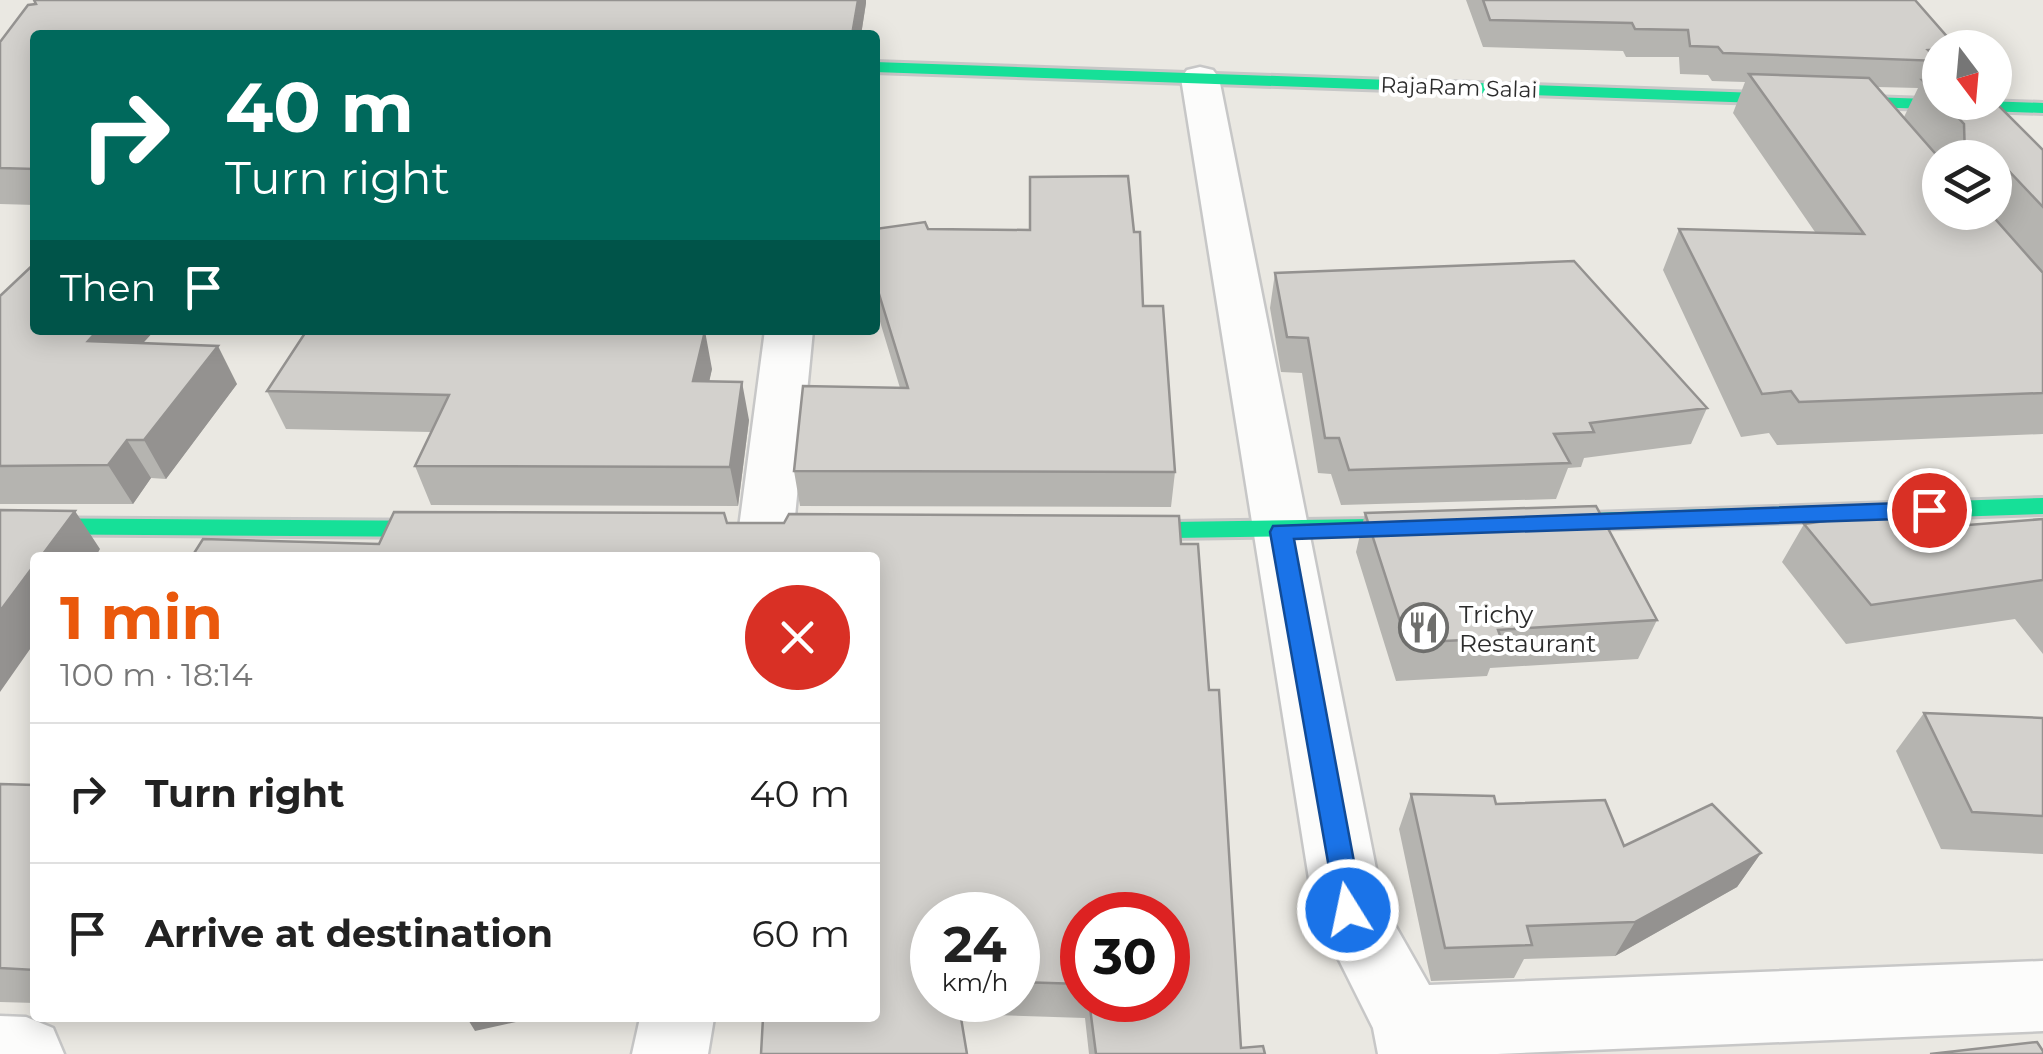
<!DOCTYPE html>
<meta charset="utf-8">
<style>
body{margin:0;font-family:Montserrat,sans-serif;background:#f6f6f6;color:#222;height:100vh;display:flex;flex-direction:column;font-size:38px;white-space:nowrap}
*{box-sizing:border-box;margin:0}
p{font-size:32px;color:#767676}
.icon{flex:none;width:55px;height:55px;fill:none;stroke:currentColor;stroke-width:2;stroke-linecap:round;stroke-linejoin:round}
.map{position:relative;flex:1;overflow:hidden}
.side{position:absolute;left:30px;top:552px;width:850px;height:470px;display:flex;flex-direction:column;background:#fff;border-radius:10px;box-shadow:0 5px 25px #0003}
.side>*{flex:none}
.banner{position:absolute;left:30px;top:30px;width:850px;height:305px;border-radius:10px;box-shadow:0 5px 25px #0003;background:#00695c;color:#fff;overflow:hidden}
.needle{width:65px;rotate:164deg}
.tools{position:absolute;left:1922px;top:30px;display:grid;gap:20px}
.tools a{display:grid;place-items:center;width:90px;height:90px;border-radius:50%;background:#fff;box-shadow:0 5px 25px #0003;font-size:50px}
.speed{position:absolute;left:910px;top:892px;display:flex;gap:20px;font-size:50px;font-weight:700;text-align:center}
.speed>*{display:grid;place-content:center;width:130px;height:130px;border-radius:50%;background:#fff;box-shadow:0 5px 25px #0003;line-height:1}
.speed small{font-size:25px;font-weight:400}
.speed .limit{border:15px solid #d22;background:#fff;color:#111}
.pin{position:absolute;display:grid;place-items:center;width:85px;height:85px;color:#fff;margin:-42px;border:5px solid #fff;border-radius:50%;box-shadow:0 2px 10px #0007}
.me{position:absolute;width:110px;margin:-55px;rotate:350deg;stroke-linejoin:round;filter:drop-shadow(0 0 8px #0008)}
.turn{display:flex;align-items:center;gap:35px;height:210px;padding:0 30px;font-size:45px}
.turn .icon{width:130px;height:130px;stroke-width:2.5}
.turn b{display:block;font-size:70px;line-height:85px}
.then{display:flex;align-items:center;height:95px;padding:0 30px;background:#0003;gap:20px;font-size:38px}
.round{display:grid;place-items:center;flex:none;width:105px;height:105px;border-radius:52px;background:#f6f6f6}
.head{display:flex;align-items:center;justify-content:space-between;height:170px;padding:0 30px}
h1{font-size:60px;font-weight:700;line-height:75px;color:#ea580c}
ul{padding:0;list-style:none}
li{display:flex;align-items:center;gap:30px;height:140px;padding:0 30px;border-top:2px solid #e0e0e0}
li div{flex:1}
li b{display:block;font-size:38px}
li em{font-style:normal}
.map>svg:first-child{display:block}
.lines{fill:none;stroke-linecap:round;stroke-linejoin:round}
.street-casing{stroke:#c7c7c7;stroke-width:5}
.fast-casing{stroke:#c7c7c7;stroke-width:6}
.street{fill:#fcfcfb;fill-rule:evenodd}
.fast{fill:#16e098;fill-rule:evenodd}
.wall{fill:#b5b4b0;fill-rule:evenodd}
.shaded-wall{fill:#949290}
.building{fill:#d3d1cd;stroke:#949290;stroke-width:2.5}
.route{fill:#1a73e8;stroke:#114b97;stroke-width:2.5}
.labels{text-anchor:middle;stroke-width:8;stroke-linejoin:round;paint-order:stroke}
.far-street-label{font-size:22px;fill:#2c2c2c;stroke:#fff}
.poi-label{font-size:25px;fill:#2c2c2c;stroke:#fff;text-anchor:start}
</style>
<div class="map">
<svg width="2043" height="1054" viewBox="0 0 2043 1054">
<rect width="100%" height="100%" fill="#eae8e2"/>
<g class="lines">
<defs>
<path id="street" d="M 1200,67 L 1213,70 L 1219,78 L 1383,904 L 1429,985 L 2043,961 L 2043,1031 L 1497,1054 L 1378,1054 L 1373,1028 L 1314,910 L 1181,78 L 1187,70 Z
M 765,330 L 813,330 L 791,558 L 735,558 Z
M 0,1016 L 26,1017 L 53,1028 L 64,1054 L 0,1054 Z
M 640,1018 L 714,1018 L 708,1054 L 632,1054 Z"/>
<path id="fast" d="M 875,62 L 2043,103 L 2043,113 L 875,72 Z
M 2043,498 L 2043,514 L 1531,531 L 1520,523 L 1531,515 Z
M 0,518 L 460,521 L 471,529 L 460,537 L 0,534 Z
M 1435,518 L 1446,526 L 1435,534 L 1106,539 L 1095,531 L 1106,523 Z"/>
</defs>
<use href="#street" class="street-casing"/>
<use href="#fast" class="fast-casing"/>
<use href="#street" class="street"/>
<use href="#fast" class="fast"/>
</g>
<path class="wall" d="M 34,0 L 866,0 L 866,3 L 861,35 L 35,35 L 35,205 L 0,204 L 0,42 L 36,4 Z
M 1466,0 L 1915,0 L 1940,48 L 1940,78 L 1931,78 L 1930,80 L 1940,80 L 1940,102 L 1995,102 L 2043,150 L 2043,434 L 1777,445 L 1769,433 L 1741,437 L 1663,270 L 1679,229 L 1815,232 L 1733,113 L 1745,82 L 1712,81 L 1708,75 L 1680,74 L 1679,57 L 1626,57 L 1623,51 L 1483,47 ZM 1877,87 L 1918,88 L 1904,117 ZM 1940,158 L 1995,158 L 1995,212 L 1940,212 Z
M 875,229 L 928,229 L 1143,306 L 1175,472 L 1171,507 L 800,506 L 794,471 L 900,388 L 875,305 Z
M 1275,273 L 1707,408 L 1691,444 L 1584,458 L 1581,467 L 1568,468 L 1556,499 L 1341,505 L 1331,474 L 1318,473 L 1302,373 L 1281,372 L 1270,308 Z
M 0,296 L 35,330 L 155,330 L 143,343 L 237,384 L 166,479 L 151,478 L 133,504 L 0,504 Z
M 307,330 L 597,330 L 596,333 L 712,369 L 709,381 L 749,420 L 738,506 L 431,505 L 415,466 L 431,432 L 286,429 L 267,391 Z
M 1365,513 L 1657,620 L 1638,659 L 1490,668 L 1487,676 L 1396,681 L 1356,552 Z
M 2043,519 L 2043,654 L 2015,619 L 1846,644 L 1782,562 L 1804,524 L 1905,530 Z
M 727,523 L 1181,544 L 1209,690 L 1241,1048 L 1265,1054 L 1089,1054 L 1085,1018 L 960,1014 L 875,1018 L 875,558 L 379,544 ZM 1018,915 L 1018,1000 L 932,1000 ZM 1082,915 L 1168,1000 L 1082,1000 Z
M 1924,713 L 2043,718 L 2043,854 L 1941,849 L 1896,751 Z
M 0,784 L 35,785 L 35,1003 L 0,1002 Z
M 1411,794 L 1496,804 L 1624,846 L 1761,853 L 1737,887 L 1615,956 L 1524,959 L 1514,978 L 1431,981 L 1399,829 Z"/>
<path class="shaded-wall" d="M 858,0 L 866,0 L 866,3 L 861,35 L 852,35 Z
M 98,330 L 155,330 L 111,378 L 88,341 Z
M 576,330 L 597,330 L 586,371 L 576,333 Z
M 705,331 L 712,369 L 701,419 L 693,381 Z
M 218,346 L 237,384 L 166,479 L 144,440 Z
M 742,382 L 749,420 L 738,506 L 730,467 Z
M 127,440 L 151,478 L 133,504 L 108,465 Z
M 75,511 L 100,549 L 95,558 L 40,558 Z
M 35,564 L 35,642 L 0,692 L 0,611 Z
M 1761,853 L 1737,887 L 1615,956 L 1635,922 Z
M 467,1018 L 534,1018 L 475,1031 Z"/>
<path class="building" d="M 34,0 L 858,0 L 852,35 L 35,35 L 35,169 L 0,168 L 0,42 L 28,5 L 36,4 Z
M 1483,0 L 1915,0 L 1957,48 L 1928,50 L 1939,61 L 1723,53 L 1718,47 L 1690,46 L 1688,30 L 1635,29 L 1632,23 L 1490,20 Z
M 1749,74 L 1869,78 L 1940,159 L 1940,212 L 1989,212 L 2043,273 L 2043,393 L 1799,402 L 1791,391 L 1762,394 L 1679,229 L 1864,234 Z
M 1922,80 L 1940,80 L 1940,99 Z
M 1944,102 L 1995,102 L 2043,150 L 2043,207 L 2007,169 L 1995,169 L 1995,158 L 1965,158 L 1964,124 Z
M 1128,176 L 1134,232 L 1140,232 L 1143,306 L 1163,306 L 1175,472 L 794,471 L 803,386 L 908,388 L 875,281 L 875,229 L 925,222 L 928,229 L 1030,230 L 1030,177 Z
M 1574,261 L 1707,408 L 1590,423 L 1594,432 L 1554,434 L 1570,463 L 1349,470 L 1339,438 L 1325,438 L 1308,338 L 1287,337 L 1275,273 Z
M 35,263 L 35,330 L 98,330 L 88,341 L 218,346 L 144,440 L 127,440 L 108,465 L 0,466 L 0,296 Z
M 307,330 L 576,330 L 576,333 L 705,331 L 693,381 L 742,382 L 730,467 L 415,466 L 449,395 L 267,391 Z
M 1596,506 L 1657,620 L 1498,630 L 1501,638 L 1407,643 L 1365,513 Z
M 0,510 L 75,511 L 40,558 L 35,558 L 35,564 L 0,611 Z
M 394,512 L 724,513 L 727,523 L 784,523 L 789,514 L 1179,516 L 1181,544 L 1198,544 L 1209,690 L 1219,690 L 1241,1048 L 1263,1046 L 1265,1054 L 1096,1054 L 1089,1000 L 1168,1000 L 1168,915 L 1082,915 L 1082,984 L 1018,982 L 1018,915 L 932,915 L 932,1000 L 958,1000 L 967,1054 L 761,1054 L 763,1018 L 875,1018 L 875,558 L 191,558 L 203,539 L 379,544 Z
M 1889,512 L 1905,530 L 2043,519 L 2043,580 L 1871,605 L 1804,524 Z
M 1924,713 L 2043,718 L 2043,816 L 1972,812 Z
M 0,784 L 35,785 L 35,970 L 0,968 Z
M 1411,794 L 1494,796 L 1496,804 L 1605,800 L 1624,846 L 1712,804 L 1761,853 L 1635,922 L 1527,926 L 1532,945 L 1445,948 Z
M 2037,1042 L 2043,1051 L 2043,1054 L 1930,1054 Z"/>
<path class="route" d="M 1929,502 L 1940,510 L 1929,518 L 1294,539 L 1363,910 L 1359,919 L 1348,923 L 1338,919 L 1270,532 L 1273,526 Z"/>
<defs>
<symbol id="restaurant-ring" viewBox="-11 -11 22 22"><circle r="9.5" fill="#fff" stroke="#6e6e6c" stroke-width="1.5"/><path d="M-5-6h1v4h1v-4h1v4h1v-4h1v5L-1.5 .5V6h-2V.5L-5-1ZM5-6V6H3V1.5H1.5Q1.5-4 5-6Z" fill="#6e6e6c"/></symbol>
</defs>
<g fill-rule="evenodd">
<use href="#restaurant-ring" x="1396" y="600" width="55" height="55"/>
</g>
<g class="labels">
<g class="far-street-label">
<text transform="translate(1459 87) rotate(2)" y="8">RajaRam Salai</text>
</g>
<g class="poi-label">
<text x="1459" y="623">Trichy<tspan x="1459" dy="29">Restaurant</tspan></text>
</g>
</g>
</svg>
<div class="tools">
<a><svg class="needle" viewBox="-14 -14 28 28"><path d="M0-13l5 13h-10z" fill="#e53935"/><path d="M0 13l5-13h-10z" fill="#767676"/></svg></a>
<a><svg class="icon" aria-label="layers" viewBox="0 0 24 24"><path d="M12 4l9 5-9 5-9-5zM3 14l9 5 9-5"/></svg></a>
</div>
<div class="speed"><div>24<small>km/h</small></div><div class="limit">30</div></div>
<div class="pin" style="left:1929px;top:510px;background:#d93025"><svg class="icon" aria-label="arrive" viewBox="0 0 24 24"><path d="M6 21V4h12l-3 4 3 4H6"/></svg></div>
<svg class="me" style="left:1348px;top:910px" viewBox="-20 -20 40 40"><circle r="17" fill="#1a73e8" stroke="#fff" stroke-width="3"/><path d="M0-11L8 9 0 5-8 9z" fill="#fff"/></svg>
<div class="banner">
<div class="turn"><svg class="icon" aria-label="right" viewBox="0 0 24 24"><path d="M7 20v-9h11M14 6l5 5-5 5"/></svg><div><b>40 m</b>Turn right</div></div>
<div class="then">Then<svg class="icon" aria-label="arrive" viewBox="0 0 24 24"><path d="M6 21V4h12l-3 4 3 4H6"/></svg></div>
</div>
<section class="side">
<div class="head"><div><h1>1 min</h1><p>100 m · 18:14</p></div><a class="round" style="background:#d93025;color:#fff"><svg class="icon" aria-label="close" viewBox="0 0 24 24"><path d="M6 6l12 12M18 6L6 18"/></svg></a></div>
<ul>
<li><svg class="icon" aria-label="right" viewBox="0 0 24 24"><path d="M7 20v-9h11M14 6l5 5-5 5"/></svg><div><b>Turn right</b></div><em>40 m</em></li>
<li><svg class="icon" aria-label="arrive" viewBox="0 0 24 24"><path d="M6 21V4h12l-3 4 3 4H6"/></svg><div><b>Arrive at destination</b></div><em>60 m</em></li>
</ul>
</section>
</div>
